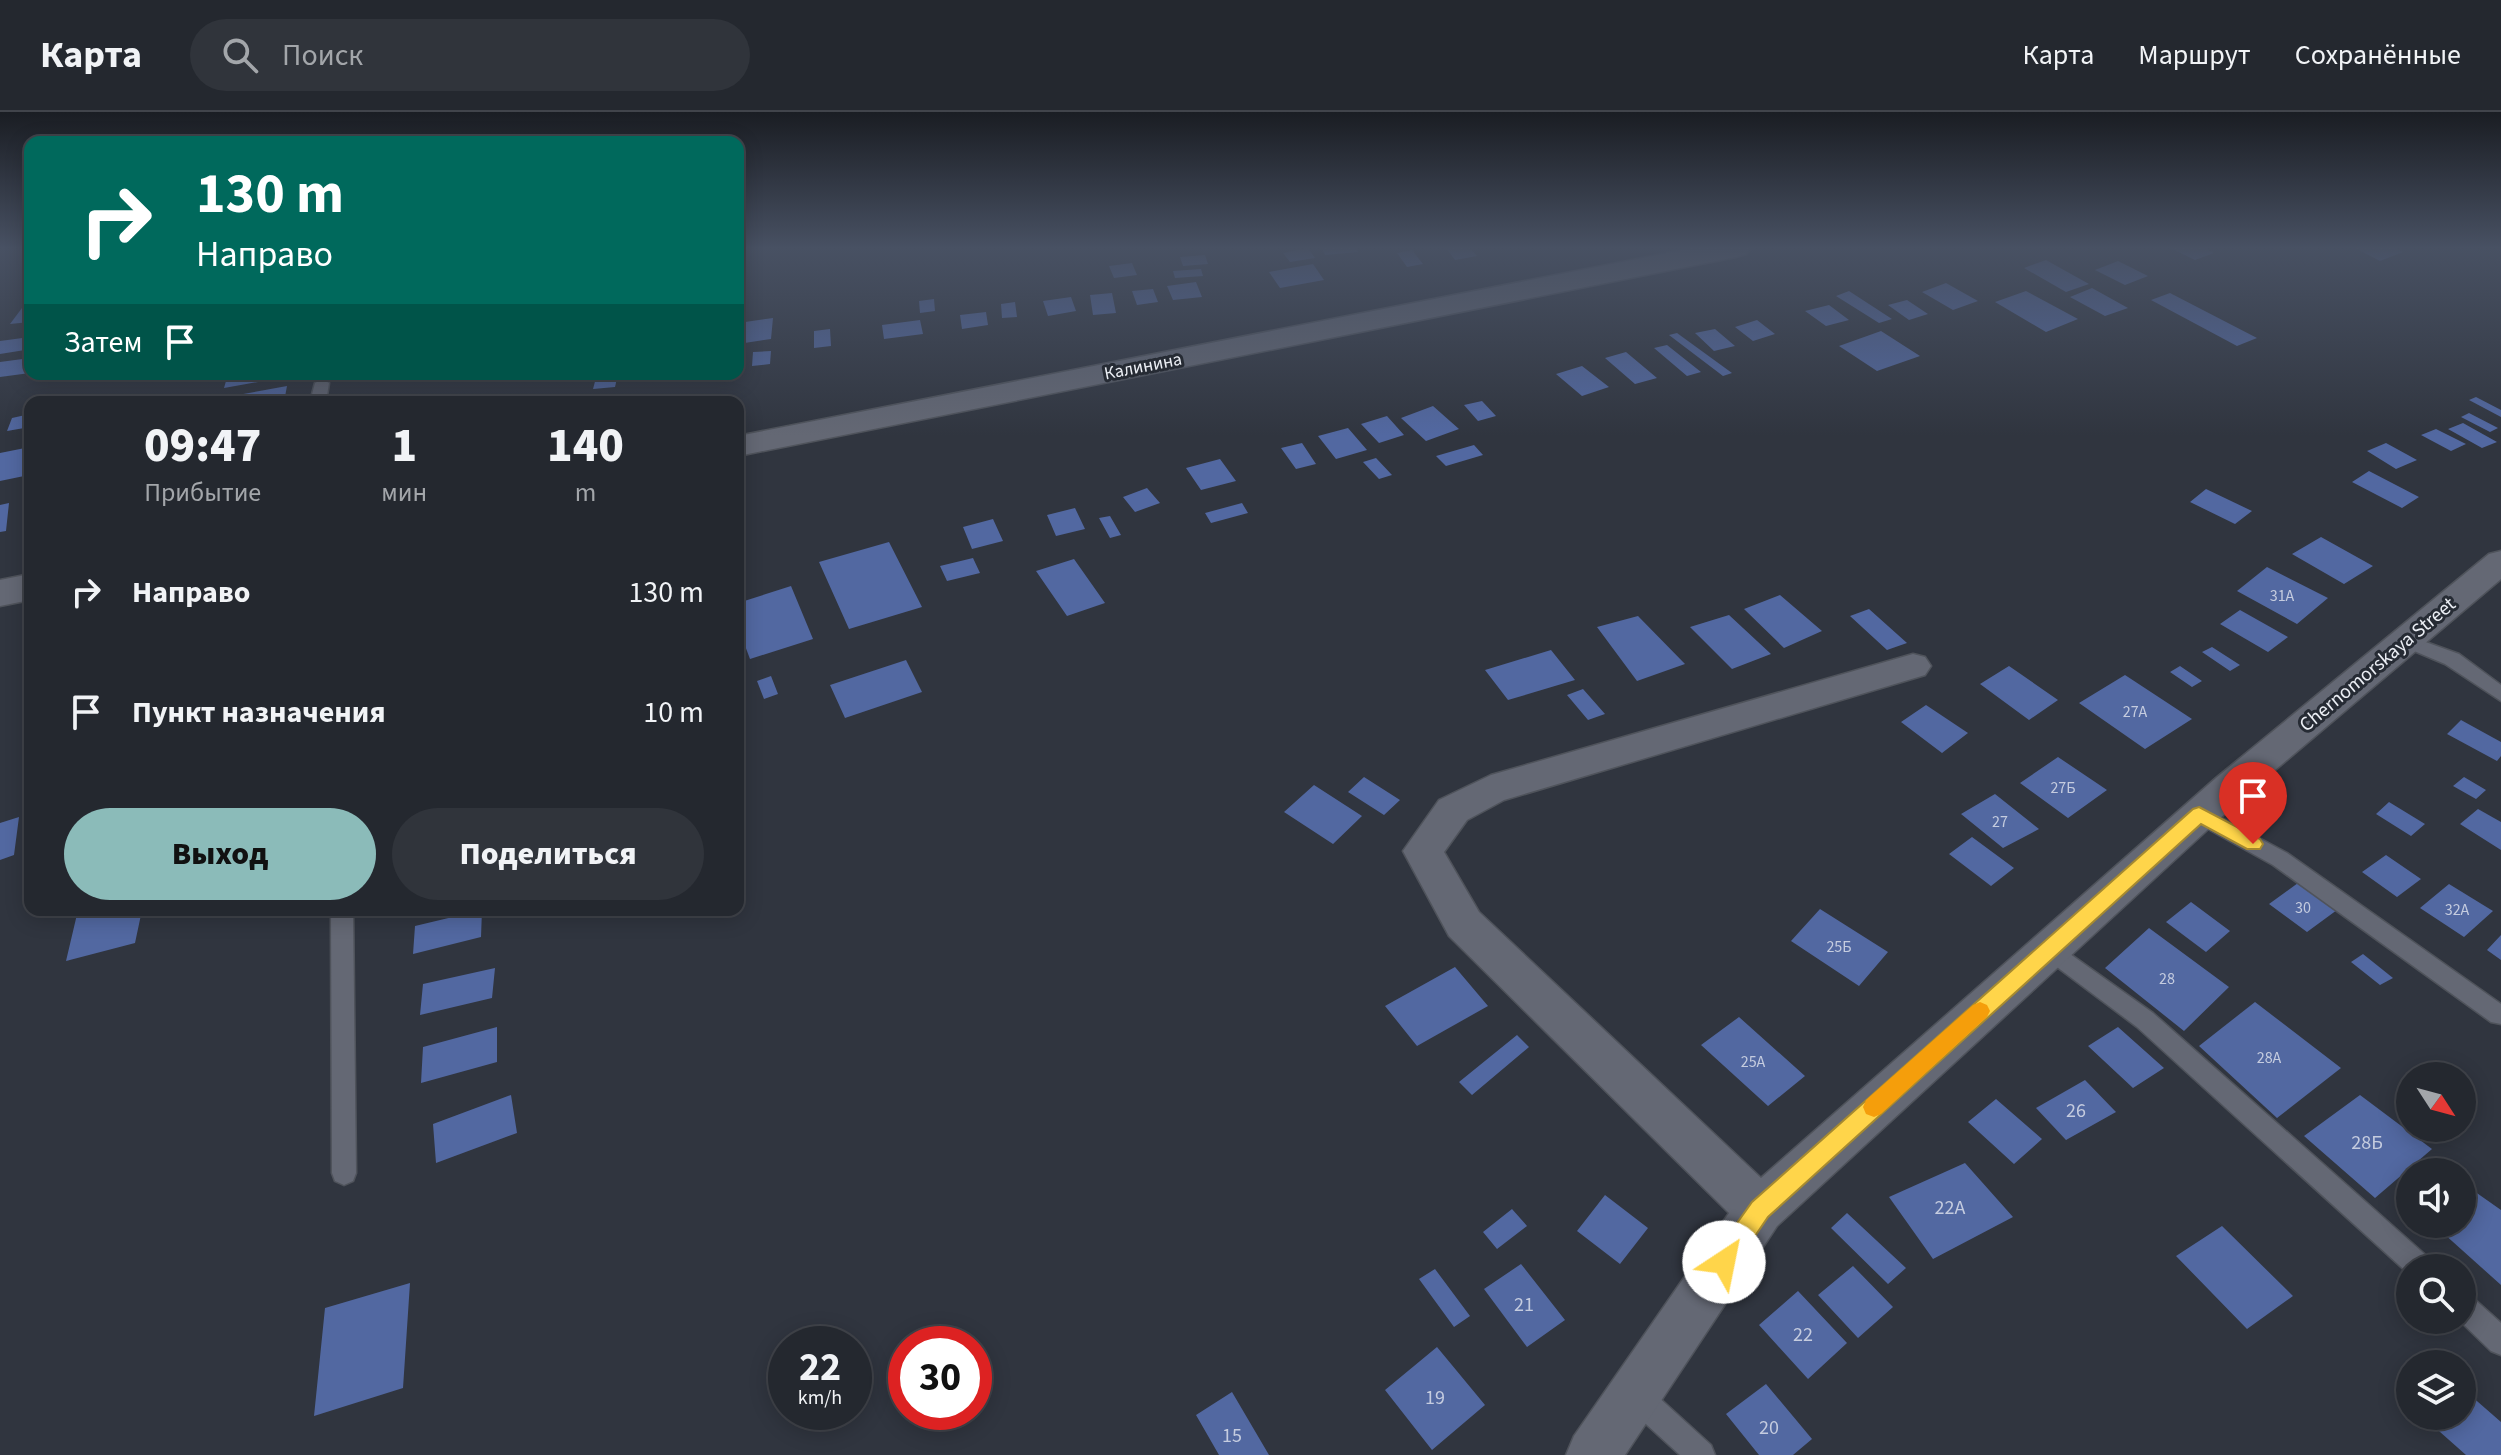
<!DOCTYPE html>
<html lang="ru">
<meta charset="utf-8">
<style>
body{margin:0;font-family:"Source Sans 3",sans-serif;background:#30343b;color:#f1f3f6;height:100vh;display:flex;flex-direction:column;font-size:30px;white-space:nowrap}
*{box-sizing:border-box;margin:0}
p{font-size:26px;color:#a3a6aa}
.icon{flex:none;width:44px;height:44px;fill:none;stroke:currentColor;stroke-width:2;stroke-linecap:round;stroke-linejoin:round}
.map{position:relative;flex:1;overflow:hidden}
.panel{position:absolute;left:24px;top:284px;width:720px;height:520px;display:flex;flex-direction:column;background:#24282f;border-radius:16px;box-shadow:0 4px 20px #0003,0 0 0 2px #41444b}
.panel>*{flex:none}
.hud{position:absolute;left:24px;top:24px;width:720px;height:244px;border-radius:16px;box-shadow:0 4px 20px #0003,0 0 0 2px #41444b;background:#00695c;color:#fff;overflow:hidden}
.needle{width:52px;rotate:126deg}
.fabs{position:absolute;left:2396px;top:950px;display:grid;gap:16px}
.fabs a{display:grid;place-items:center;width:80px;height:80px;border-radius:50%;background:#24282f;box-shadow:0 4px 20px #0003,0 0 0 2px #41444b;font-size:40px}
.speed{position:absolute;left:768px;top:1214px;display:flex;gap:16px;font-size:40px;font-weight:700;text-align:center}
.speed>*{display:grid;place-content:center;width:104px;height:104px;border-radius:50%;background:#24282f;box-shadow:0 4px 20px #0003,0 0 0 2px #41444b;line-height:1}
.speed small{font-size:20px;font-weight:400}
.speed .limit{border:12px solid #d22;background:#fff;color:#111}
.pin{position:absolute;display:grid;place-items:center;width:68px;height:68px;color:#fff;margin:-82px -34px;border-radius:50% 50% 50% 0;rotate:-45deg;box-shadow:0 0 8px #0007}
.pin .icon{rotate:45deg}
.me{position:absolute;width:88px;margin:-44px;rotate:34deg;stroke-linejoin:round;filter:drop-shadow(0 0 6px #0008)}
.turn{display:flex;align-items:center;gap:28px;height:168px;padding:0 40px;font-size:36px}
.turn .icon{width:104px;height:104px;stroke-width:2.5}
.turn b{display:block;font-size:56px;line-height:68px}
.then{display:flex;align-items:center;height:76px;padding:0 40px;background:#0003;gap:16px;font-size:30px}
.eta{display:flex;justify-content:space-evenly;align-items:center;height:136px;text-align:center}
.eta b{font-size:48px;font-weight:800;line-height:56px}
.primary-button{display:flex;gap:16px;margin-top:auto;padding:16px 40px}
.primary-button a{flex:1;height:92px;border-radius:48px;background:#8bbbb9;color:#111;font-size:32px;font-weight:800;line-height:92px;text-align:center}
.primary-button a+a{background:#30343b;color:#f1f3f6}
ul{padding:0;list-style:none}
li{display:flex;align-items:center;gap:24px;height:120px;padding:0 40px}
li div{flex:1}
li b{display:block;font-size:30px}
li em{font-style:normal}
header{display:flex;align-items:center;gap:48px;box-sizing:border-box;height:112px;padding:0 40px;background:#24282f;border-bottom:2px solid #41444b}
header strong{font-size:38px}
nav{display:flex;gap:44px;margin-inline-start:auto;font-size:28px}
.search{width:560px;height:72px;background:#30343b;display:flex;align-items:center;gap:20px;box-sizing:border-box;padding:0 28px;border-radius:44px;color:#a3a6aa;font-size:30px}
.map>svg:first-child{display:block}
.building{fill:#5268a1}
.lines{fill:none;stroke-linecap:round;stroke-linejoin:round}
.service-casing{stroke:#4f535b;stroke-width:3}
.minor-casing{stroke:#4f535b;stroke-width:3}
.tertiary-casing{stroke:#4f535b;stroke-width:3}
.service{fill:#646874;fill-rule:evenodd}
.minor{fill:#646874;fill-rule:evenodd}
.tertiary{fill:#646874;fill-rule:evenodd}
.route{fill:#ffd54a;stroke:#a68a30;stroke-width:2}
.slow{fill:#f59e0b}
.labels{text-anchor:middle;stroke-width:6;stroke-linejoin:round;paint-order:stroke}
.number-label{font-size:16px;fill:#c5ccdf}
.far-street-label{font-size:18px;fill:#ebeef4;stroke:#262b34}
.street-label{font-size:20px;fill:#ebeef4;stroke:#262b34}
.near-number-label{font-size:20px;fill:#c5ccdf}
</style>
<header>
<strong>Карта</strong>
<div class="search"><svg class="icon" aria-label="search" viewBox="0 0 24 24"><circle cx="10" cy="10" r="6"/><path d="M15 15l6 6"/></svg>Поиск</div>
<nav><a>Карта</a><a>Маршрут</a><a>Сохранённые</a></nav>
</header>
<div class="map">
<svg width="2501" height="1343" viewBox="0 0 2501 1343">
<rect width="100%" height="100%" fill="#30353f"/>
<path class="building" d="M 1308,136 L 1315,146 L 1290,150 L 1283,141 Z
M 1322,136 L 1356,136 L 1358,140 L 1325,143 Z
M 1446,136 L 1470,136 L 1477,144 L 1455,148 Z
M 2170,136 L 2204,136 L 2214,141 L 2195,148 Z
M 2355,136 L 2395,136 L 2403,140 L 2380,149 Z
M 1412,138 L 1423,152 L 1407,155 L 1397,141 Z
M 1205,143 L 1208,152 L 1183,154 L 1180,145 Z
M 2046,148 L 2089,172 L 2066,180 L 2024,156 Z
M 2118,149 L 2148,164 L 2125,173 L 2095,158 Z
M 1132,151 L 1137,163 L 1114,166 L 1109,154 Z
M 1313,152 L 1324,168 L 1280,176 L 1269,160 Z
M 1201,157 L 1203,164 L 1175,166 L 1173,159 Z
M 1196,170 L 1202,185 L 1173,188 L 1167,174 Z
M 1946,171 L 1978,189 L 1953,198 L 1922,180 Z
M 2092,176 L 2128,196 L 2105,204 L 2070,185 Z
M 1153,177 L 1158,190 L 1137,193 L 1132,179 Z
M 1849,179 L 1892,207 L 1879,211 L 1836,184 Z
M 2026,179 L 2078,207 L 2046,220 L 1995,190 Z
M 1112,181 L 1116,201 L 1093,203 L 1090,183 Z
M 2170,181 L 2257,226 L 2237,234 L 2151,188 Z
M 1071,185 L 1076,199 L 1048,204 L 1043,189 Z
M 934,187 L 935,199 L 920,201 L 919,189 Z
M 1907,188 L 1928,202 L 1909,208 L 1888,193 Z
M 1015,190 L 1017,205 L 1002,206 L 1001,192 Z
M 25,192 L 30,192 L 30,210 L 10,212 Z
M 1829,193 L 1849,208 L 1826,214 L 1805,199 Z
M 986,200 L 988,213 L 962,217 L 960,203 Z
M 773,206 L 771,227 L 738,232 L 738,211 Z
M 920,208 L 923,222 L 884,227 L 882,213 Z
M 1757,208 L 1775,222 L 1753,229 L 1735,215 Z
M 830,217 L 831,234 L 814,236 L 814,219 Z
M 1715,217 L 1735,234 L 1714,239 L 1695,221 Z
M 1881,219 L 1920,244 L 1877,259 L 1839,234 Z
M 1677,221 L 1732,261 L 1723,264 L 1669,223 Z
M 30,225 L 25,238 L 0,242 L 0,229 Z
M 1667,233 L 1701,260 L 1687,264 L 1654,236 Z
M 771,239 L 770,252 L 752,254 L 753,240 Z
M 1626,240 L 1657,266 L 1635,272 L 1605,246 Z
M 30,246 L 30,261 L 0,265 L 0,250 Z
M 1582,254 L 1609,275 L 1582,284 L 1556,262 Z
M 228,262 L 281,262 L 280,266 L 224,276 Z
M 597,262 L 618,262 L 615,275 L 593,277 Z
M 287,274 L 284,290 L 231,290 L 232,284 Z
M 2476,285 L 2501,298 L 2501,305 L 2469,288 Z
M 1482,289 L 1496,304 L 1478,309 L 1464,293 Z
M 1433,294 L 1459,317 L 1426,329 L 1401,306 Z
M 2469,301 L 2498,316 L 2490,320 L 2461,305 Z
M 30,302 L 30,315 L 7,319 L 12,306 Z
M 1387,304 L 1404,323 L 1379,331 L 1361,312 Z
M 2463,311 L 2497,330 L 2482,336 L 2448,317 Z
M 1348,316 L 1367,338 L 1336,347 L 1318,324 Z
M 2436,317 L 2466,332 L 2451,339 L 2421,323 Z
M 1302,331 L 1316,352 L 1296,357 L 1281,336 Z
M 2386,331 L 2417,348 L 2396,357 L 2367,339 Z
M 1474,333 L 1483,343 L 1446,354 L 1436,344 Z
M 30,335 L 29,363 L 0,369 L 0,341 Z
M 1376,346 L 1392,363 L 1379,367 L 1363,350 Z
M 1220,347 L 1236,369 L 1201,378 L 1186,356 Z
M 2369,359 L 2419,385 L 2402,396 L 2352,370 Z
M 1147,376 L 1160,391 L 1135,400 L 1123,385 Z
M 2206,377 L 2252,399 L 2235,412 L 2190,390 Z
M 9,391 L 6,419 L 0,420 L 0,393 Z
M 1242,391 L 1248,401 L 1211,411 L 1205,401 Z
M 1075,396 L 1085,417 L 1056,424 L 1047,403 Z
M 1110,404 L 1121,423 L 1110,426 L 1099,406 Z
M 993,407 L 1003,429 L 972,437 L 963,415 Z
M 2321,425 L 2373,454 L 2344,472 L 2292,442 Z
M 889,430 L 922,495 L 849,517 L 819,450 Z
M 973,446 L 980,461 L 947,469 L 940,454 Z
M 1074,447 L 1105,491 L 1067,504 L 1036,459 Z
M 2267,455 L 2328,486 L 2297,512 L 2237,479 Z
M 791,474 L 813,527 L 750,547 L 738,515 L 738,491 Z
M 1780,483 L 1822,519 L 1784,536 L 1744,497 Z
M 1869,497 L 1907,531 L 1887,538 L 1850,504 Z
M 2240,498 L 2288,525 L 2268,540 L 2220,512 Z
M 1729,503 L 1771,542 L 1732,557 L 1690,515 Z
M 1638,504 L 1685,552 L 1637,569 L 1597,515 Z
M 2212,535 L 2240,553 L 2230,559 L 2202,540 Z
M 1551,538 L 1575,568 L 1508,588 L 1485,558 Z
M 906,548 L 922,580 L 845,606 L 830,573 Z
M 2009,554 L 2058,588 L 2029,608 L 1980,572 Z
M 2180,554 L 2202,569 L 2192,575 L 2170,560 Z
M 2125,563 L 2192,607 L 2145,637 L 2079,591 Z
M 771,564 L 778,582 L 764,587 L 757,569 Z
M 1583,577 L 1605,602 L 1588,608 L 1567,583 Z
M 1926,593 L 1968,621 L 1942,641 L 1901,610 Z
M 2461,608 L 2501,630 L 2501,644 L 2497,649 L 2447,622 Z
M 2058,645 L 2107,678 L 2068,706 L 2020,671 Z
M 1364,665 L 1400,688 L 1384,703 L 1348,680 Z
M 2464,665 L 2486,678 L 2476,687 L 2453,674 Z
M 1314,673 L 1362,704 L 1333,732 L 1284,700 Z
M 1995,682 L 2039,717 L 2003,736 L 1961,702 Z
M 2389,690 L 2425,712 L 2411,724 L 2376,702 Z
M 2478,697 L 2501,710 L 2501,738 L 2460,712 Z
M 19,705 L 14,743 L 0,748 L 0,711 Z
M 1972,725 L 2014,756 L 1991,774 L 1949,742 Z
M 2386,743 L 2421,767 L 2397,785 L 2362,760 Z
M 2298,771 L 2337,798 L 2307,820 L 2269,792 Z
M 2449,772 L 2493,799 L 2464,825 L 2420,796 Z
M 2191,790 L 2230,819 L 2206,840 L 2166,810 Z
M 1820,797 L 1888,840 L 1859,874 L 1791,829 Z
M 78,798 L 142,798 L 135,831 L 66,849 Z
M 482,798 L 481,825 L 413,842 L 415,814 Z
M 2149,816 L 2229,875 L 2184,919 L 2105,856 Z
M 2501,823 L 2501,848 L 2487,838 Z
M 2363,842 L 2393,866 L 2380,873 L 2351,850 Z
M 1455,855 L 1488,894 L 1417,934 L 1385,894 Z
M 495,856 L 492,886 L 420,903 L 423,872 Z
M 2255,890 L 2341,956 L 2277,1006 L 2199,934 Z
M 1739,905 L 1805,964 L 1768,994 L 1701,933 Z
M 497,915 L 497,950 L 421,971 L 423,935 Z
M 2118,915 L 2164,956 L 2133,976 L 2088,934 Z
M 1517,923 L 1529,935 L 1472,983 L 1459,970 Z
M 2085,968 L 2116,1000 L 2066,1028 L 2036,996 Z
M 511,983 L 517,1021 L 436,1051 L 433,1012 Z
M 2360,983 L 2432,1037 L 2375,1086 L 2304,1024 Z
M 1996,987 L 2042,1027 L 2014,1052 L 1968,1010 Z
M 1965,1051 L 2013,1105 L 1933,1147 L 1889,1085 Z
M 2464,1072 L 2501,1098 L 2501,1173 L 2433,1112 L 2462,1112 Z
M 1605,1083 L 1648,1116 L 1620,1152 L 1577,1119 Z
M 1512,1097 L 1527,1114 L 1497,1137 L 1483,1120 Z
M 1847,1101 L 1906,1156 L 1888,1172 L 1831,1116 Z
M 2222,1114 L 2293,1184 L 2247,1217 L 2176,1144 Z
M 1521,1152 L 1565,1208 L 1527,1235 L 1484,1177 Z
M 1853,1154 L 1893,1195 L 1858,1226 L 1818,1183 Z
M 1435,1157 L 1470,1204 L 1454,1215 L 1419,1167 Z
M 410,1171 L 403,1276 L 314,1304 L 325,1196 Z
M 1798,1179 L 1847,1231 L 1808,1267 L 1759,1213 Z
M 1437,1235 L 1485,1293 L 1432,1338 L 1385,1278 Z
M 1766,1272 L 1812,1327 L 1793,1343 L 1759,1343 L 1726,1302 Z
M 2462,1276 L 2501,1310 L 2501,1343 L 2466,1343 L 2422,1304 L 2462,1304 Z
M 1232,1280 L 1269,1343 L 1219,1343 L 1196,1303 Z"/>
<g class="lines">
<defs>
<path id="service" d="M 322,267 L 329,271 L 326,290 L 310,290 L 315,271 Z
M 2406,523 L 2459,542 L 2501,573 L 2501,589 L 2445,552 L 2400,533 L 2397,529 Z
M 2199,694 L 2287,741 L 2501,892 L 2501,912 L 2491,910 L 2273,753 L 2192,708 L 2189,702 L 2192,696 Z
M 331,798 L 353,798 L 356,1061 L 353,1069 L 344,1073 L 335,1069 L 332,1061 Z
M 2049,827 L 2153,901 L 2430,1147 L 2434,1156 L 2410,1156 L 2410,1163 L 2137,915 L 2041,843 L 2038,836 L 2041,829 Z
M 2462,1180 L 2471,1184 L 2501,1211 L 2501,1243 L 2491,1239 L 2459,1208 L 2462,1208 Z
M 1634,1268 L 1644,1272 L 1711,1333 L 1715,1343 L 1680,1343 L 1624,1292 L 1620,1282 L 1624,1272 Z"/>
<path id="minor" d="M 2501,439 L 2501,467 L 2242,686 L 1777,1114 L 1625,1343 L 1566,1343 L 1574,1324 L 1729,1101 L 1449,824 L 1403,739 L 1439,688 L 1491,663 L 1913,542 L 1925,545 L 1931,554 L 1925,563 L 1504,688 L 1467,708 L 1444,740 L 1479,800 L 1761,1066 L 2216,666 L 2489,442 Z"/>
<path id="tertiary" d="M 1693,136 L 1751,136 L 1746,142 L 1736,145 L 738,344 L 738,324 Z
M 30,462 L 30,488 L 0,494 L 0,468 Z"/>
</defs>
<use href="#service" class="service-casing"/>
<use href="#minor" class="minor-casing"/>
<use href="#tertiary" class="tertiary-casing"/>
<use href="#service" class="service"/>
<use href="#minor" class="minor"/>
<use href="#tertiary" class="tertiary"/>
</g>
<linearGradient id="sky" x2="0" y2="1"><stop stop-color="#1a1d23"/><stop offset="0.42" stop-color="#485163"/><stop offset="1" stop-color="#485163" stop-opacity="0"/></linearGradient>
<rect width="2501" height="324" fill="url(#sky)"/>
<path class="route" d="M 2199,695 L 2260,727 L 2263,732 L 2260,737 L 2247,737 L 2201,712 L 1768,1105 L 1732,1158 L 1724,1162 L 1715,1158 L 1712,1150 L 1715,1142 L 1752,1090 L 2193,697 Z"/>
<path class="slow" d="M 1980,890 L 1987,893 L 1990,899 L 1987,905 L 1881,1002 L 1874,1005 L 1866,1002 L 1863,995 L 1866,988 L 1973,893 Z"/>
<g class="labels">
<g class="number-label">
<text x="2282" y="489">31А</text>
<text x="2135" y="605">27А</text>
<text x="2063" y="681">27Б</text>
<text x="2000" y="715">27</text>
<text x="2303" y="801">30</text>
<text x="2457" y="803">32А</text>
<text x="1839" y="840">25Б</text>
<text x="2167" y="872">28</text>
<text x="2269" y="951">28А</text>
<text x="1753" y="955">25А</text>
</g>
<g class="far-street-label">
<text transform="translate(1143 254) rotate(-11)" y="6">Калинина</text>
</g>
<g class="street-label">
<text transform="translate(2377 552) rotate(-40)" y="7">Chernomorskaya Street</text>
</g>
<g class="near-number-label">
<text x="2076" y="1005">26</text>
<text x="2367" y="1037">28Б</text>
<text x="1950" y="1102">22А</text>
<text x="1524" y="1199">21</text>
<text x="1803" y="1229">22</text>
<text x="1435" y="1292">19</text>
<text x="1769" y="1322">20</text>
<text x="1232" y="1330">15</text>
</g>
</g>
</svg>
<div class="fabs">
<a><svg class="needle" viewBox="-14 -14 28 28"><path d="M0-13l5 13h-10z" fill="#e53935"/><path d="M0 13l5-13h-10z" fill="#a3a6aa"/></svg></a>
<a><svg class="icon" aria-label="sound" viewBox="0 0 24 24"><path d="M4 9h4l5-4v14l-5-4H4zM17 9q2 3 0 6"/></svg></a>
<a><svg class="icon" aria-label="search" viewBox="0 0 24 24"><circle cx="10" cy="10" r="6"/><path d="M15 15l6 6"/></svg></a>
<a><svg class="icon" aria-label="layers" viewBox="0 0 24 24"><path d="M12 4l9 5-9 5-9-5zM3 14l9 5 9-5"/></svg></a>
</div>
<div class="speed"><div>22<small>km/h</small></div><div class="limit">30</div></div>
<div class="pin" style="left:2253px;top:732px;background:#d93025"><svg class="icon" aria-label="arrive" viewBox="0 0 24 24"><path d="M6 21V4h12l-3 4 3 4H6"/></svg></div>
<svg class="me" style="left:1724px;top:1150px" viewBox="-20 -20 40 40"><circle r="19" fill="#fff"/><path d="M0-13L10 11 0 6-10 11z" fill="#ffd54a"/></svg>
<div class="hud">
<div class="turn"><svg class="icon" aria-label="right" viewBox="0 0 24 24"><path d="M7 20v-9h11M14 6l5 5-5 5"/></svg><div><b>130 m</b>Направо</div></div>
<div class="then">Затем<svg class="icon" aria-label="arrive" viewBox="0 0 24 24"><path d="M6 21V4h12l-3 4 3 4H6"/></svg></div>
</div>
<section class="panel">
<div class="eta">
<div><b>09:47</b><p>Прибытие</p></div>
<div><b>1</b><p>мин</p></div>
<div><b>140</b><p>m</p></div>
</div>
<ul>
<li><svg class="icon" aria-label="right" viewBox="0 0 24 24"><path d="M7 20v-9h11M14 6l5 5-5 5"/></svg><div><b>Направо</b></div><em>130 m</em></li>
<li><svg class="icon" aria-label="arrive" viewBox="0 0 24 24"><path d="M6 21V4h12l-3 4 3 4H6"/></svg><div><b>Пункт назначения</b></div><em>10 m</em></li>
</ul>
<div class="primary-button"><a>Выход</a><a>Поделиться</a></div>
</section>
</div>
